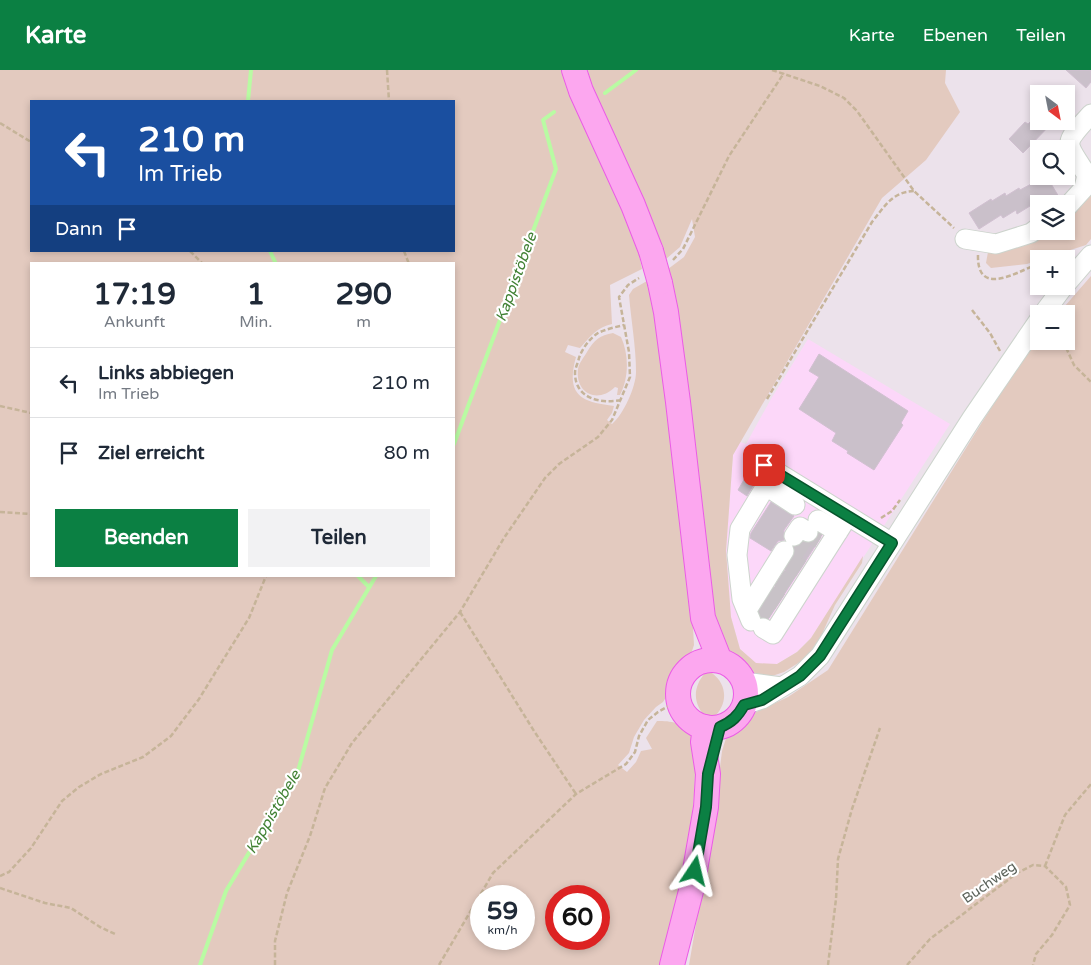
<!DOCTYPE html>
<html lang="de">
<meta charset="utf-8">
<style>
body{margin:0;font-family:"Varela Round",sans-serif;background:#f2f2f3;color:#1f2937;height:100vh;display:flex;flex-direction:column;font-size:19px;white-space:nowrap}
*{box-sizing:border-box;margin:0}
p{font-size:16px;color:#747a83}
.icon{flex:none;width:28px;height:28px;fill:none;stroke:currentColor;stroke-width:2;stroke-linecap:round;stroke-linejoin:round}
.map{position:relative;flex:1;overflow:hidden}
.sheet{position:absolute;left:30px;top:192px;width:425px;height:315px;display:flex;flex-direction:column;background:#fff;border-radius:0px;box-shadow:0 2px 8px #0003}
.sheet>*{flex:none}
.hud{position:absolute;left:30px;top:30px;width:425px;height:152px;border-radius:0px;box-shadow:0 2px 8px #0003;background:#1a4fa0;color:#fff;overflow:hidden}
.needle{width:32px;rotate:148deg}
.tools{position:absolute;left:1030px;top:15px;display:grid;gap:10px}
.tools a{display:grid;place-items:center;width:45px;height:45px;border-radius:0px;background:#fff;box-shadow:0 2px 8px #0003;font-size:25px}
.speed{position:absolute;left:470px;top:815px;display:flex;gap:10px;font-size:25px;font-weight:700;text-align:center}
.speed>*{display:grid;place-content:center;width:65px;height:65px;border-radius:50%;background:#fff;box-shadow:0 2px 8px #0003;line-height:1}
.speed small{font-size:12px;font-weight:400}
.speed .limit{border:8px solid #d22;background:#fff;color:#111}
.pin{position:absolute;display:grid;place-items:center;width:42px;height:42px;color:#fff;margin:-21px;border-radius:10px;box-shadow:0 2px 8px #0006}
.me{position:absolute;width:55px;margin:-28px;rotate:10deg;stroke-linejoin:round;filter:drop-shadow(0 0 4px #0008)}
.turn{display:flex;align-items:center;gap:18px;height:105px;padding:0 25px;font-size:22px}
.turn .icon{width:65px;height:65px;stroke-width:2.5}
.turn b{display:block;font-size:35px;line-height:42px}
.then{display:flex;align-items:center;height:48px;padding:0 25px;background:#0003;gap:10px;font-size:19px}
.eta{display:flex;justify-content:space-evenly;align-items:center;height:85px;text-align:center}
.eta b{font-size:30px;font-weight:700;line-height:35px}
.cta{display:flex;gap:10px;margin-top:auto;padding:10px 25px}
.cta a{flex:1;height:58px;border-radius:0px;background:#0b8043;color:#fff;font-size:20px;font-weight:700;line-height:58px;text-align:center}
.cta a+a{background:#f2f2f3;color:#1f2937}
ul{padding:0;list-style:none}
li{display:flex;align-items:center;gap:15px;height:70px;padding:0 25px;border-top:1px solid #e0e1e3}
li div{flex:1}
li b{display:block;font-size:19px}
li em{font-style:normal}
header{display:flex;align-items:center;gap:30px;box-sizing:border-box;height:70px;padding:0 25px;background:#0b8043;color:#fff}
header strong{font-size:24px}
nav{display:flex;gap:28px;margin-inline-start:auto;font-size:18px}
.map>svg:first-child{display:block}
.commercial{fill:#fcd7f9}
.green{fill:#e3cabf;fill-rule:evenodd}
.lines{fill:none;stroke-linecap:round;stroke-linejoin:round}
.stream{stroke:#b9fba3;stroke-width:4}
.building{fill:#cac0ca;stroke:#d1c0d1}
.minor-tunnel{stroke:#c8c2c7;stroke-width:19;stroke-dasharray:19 9;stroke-linecap:butt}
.minor-casing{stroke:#cdd4cd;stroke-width:21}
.major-casing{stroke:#eb5ce6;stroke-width:26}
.path{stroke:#c6b499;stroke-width:2.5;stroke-dasharray:5 2.5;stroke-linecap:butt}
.minor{stroke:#fff;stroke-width:19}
.major{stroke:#fca7ef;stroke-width:24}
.major-bridge-casing{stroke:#eb5ce6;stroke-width:26;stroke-linecap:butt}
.major-bridge{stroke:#fca7ef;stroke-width:24}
.route-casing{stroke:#07532c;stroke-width:12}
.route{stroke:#0b8043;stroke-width:9}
.labels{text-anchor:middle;stroke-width:4.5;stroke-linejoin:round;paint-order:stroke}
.street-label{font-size:14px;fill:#5b625a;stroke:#fff}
.water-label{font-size:15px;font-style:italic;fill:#418133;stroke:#fff}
</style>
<header>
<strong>Karte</strong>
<nav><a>Karte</a><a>Ebenen</a><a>Teilen</a></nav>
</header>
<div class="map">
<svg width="1091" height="895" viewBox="0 0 1091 895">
<rect width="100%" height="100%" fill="#ece2eb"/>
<path class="commercial" d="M 808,269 L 950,354 L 811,568 L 797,582 L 777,594 L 756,594 L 740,579 L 731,547 L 726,481 L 733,385 L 740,372 L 746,374 L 771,329 Z"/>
<path class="green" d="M 0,0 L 561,0 L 636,170 L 642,199 L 610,215 L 612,254 C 597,257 590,267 580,278 L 568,275 L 565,282 L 576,287 C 566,324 579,332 614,336 L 612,343 L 607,350 L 612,354 C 623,345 636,317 636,302 C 636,277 631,250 629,225 L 633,219 L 647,211 L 658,261 L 691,523 L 694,575 L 690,587 L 674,607 L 670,621 L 663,632 L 656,637 L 644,650 L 634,667 L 629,683 L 618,695 L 627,702 L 636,692 L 641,681 L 652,679 L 646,668 L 657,651 C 671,651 683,652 691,665 C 698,676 696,689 695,702 C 694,768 676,831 662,895 L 0,895 ZM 31,31 L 454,31 L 454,181 L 31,181 ZM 31,194 L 454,194 L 454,506 L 31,506 ZM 481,826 L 524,826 L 524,869 L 481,869 ZM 556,826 L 599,826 L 599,869 L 556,869 Z
M 588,0 L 946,0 L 945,13 L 960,42 L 926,90 L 882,128 L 733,385 L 726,481 L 731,547 L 740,579 L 756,593 L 777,594 L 797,582 L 811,568 L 863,486 L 862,493 L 835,535 L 818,573 L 803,590 L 784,602 L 769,607 L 748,604 L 728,588 L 716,550 L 708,504 L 668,199 L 684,187 L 695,167 L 692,149 L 680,177 L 666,189 L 638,118 L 590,17 Z
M 1091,120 L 1091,169 L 1086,175 L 1027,194 L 991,198 L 986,193 L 988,182 L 1039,161 L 1066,161 L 1066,141 Z
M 1091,206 L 1091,895 L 689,895 L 713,755 L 722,681 L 727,665 L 750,645 L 788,627 L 828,600 L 1032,272 L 1039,265 L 1039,271 L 1066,271 L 1066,244 L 1058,244 Z
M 613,263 L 621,267 C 629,284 629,308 620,325 L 617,325 L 618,318 L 615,317 C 598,334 575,324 578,299 C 579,293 584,287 587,282 C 594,270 600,265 613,263 Z
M 705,603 L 712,603 C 728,615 728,635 713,648 L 707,648 C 693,635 692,618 705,603 Z"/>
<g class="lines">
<path class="stream" d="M 605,23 L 636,0
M 248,31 L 251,0
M 270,181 L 276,194
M 454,374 L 556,99 L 543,50 L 554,42
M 358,506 L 369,517
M 200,895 L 226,821 L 298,701 L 332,580 L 376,506"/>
</g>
<path class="building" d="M 1066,0 L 1091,0 L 1091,12 L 1086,18 Z
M 1039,43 L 1039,51 L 1054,51 L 1023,83 L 1009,69 L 1025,52 L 1028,54 Z
M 1047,107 L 1059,127 L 1048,134 L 1038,134 L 1031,138 L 1030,136 L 1017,144 L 1016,140 L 1003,148 L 1001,145 L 979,159 L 969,143 L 991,129 L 992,131 L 1005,123 L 1006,126 L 1019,118 L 1020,120 L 1033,113 L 1034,115 Z
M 819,284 L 908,341 L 901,353 L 903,355 L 874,400 L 847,383 L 848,381 L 832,371 L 836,363 L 799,339 L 819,307 L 809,301 Z
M 748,403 L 757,409 L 747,426 L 738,420 Z
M 771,432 L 794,446 L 784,460 L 784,470 L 778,471 L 771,481 L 750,468 L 751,463 Z
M 819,465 L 821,467 L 769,548 L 762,547 L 759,542 L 794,487 L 794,477 L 799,476 L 803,472 L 813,472 Z"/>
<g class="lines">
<path class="minor-tunnel" d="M 808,462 L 820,469
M 791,470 L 811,482
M 789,491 L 801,499
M 779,508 L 790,515
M 768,524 L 780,532
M 760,538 L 771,545"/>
<defs>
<path id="minor" d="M 1066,138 L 1084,118 L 1087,105 C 1064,70 1063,75 1091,44
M 965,169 L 996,174 L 1031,163 L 1039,157
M 1066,214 L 1091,185
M 1043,244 L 1064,216
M 754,388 L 892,473
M 766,416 L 795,435
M 818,450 L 838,462
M 794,466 L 800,457 L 808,462
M 747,540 L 784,481
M 751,551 L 742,529 L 737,485 L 740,459 L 775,401
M 763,558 L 773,564 L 848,446
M 744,612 L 781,617
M 744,635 L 762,629 L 800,606 L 820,586 L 972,348 L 1039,250"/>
<path id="major" d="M 574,0 L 581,21 L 633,135 L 651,181
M 660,213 L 666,242 L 678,332 L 703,548 L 720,591
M678 624a34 34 0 1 1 68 0a34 34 0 1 1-68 0Z
M 672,895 L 692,817 L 706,737 L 708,704 L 703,672 L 705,657"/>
</defs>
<use href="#minor" class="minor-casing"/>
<use href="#major" class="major-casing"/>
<path class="path" d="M 387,0 L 389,31
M 772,0 L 820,16 L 844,28 L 857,41 L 914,121 L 954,158
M 0,53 L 31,72
M 190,181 L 203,194
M 404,181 L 409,194
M 978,185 C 977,225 1012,205 1033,196 L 1039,196
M 673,190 L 683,179 L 729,86 L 784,3
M 1037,224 L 1041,216
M 972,240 L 990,263 L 1000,281
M 1063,271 L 1074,295 L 1091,312
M 767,329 L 872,152 C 885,136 892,122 914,121
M 621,330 C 601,334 575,329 575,303 C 575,298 578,293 579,288 C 582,279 589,269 598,263 C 606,259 616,257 624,255
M 0,336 L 31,343
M 0,442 L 31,444
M 881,448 L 892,441 L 900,430
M 460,542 L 534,661 L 576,724
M 1045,796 L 1065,745 L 1091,714
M 0,806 L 9,802 L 31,778 L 62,731 L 79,717 L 101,704 L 143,687 L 171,666 L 199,629 L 249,548 L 266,506
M 0,818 L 45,833 L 71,838 L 100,857 L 115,864
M 275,895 L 275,871 L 287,823 L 310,766 L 325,718 L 352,673 L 460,542 L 504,468 L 545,408 L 559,394 L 598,367 L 612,350 L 630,307 L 629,282 L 619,227 L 628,215 L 639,208
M 439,895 L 493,803 L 576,724 L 626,694 L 635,682 L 639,666 L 648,650 L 658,642 L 679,630
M 828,895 L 836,829 L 838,789 L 852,739 L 880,658
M 907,895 L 930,869 L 1017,803 L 1033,795 L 1045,796 L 1066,817 L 1070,835 L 1052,865 L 1036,884 L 1033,895"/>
<use href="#minor" class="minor"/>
<use href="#major" class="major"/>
<defs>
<path id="major-bridge" d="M 651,181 L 660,213"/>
</defs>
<use href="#major-bridge" class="major-bridge-casing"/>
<use href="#major-bridge" class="major-bridge"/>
</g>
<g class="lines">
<defs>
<path id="route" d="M 695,801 L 706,737 L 708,704 L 720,657 C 732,652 738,646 744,635 L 762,630 L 800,606 L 820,586 L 892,473 L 764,395"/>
</defs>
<use href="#route" class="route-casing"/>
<use href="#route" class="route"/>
</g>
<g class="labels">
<g class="street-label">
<text transform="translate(989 812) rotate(-35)" y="5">Buchweg</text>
</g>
<g class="water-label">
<text transform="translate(516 207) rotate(-70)" y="5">Kappistöbele</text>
<text transform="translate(273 742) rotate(-60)" y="5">Kappistöbele</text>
</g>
</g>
</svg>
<div class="tools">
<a><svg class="needle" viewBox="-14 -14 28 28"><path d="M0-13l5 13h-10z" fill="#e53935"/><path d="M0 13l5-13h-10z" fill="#747a83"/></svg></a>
<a><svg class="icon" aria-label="search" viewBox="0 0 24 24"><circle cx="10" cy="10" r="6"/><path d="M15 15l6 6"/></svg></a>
<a><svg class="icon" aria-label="layers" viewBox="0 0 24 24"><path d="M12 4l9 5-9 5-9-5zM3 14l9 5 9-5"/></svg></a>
<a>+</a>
<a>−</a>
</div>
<div class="speed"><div>59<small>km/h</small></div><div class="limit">60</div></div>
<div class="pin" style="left:764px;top:395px;background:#d93025"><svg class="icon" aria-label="arrive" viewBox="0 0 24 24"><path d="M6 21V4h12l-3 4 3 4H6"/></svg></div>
<svg class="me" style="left:695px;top:801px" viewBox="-20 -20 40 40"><path d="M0-17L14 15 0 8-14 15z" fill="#0b8043" stroke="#fff" stroke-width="4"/></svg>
<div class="hud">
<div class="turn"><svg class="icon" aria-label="left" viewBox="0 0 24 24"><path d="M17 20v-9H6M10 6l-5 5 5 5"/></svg><div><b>210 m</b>Im Trieb</div></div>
<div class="then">Dann<svg class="icon" aria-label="arrive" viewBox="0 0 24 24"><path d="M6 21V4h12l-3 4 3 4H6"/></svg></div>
</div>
<section class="sheet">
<div class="eta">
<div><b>17:19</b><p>Ankunft</p></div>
<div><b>1</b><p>Min.</p></div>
<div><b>290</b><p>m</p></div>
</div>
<ul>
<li><svg class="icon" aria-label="left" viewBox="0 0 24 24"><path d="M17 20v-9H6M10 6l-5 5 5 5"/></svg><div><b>Links abbiegen</b><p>Im Trieb</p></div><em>210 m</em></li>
<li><svg class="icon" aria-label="arrive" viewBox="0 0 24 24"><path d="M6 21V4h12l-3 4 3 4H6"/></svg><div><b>Ziel erreicht</b></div><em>80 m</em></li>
</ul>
<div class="cta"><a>Beenden</a><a>Teilen</a></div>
</section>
</div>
